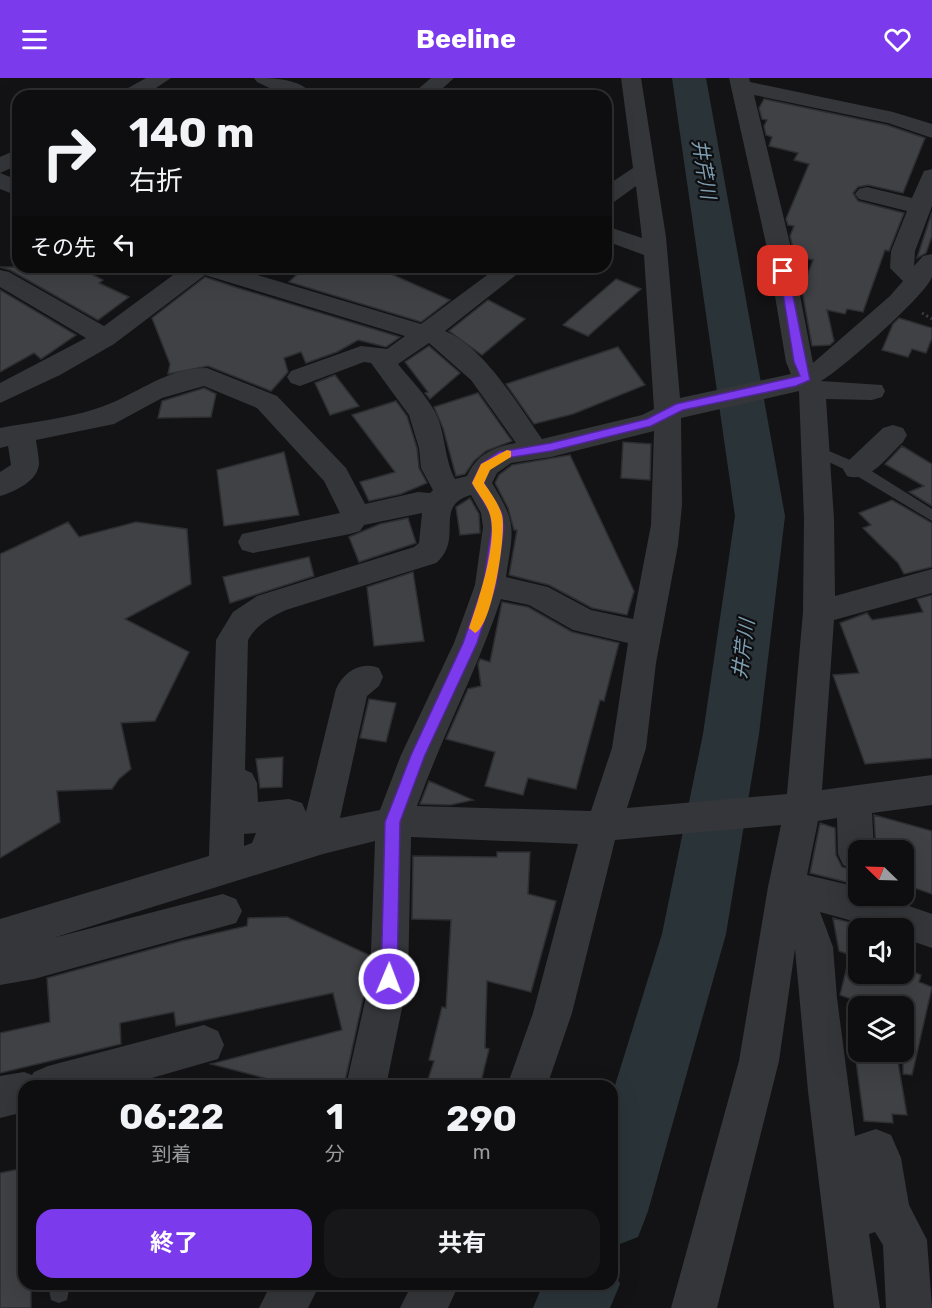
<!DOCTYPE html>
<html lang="ja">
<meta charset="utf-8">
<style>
body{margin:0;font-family:Rubik,"Noto Sans JP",sans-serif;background:#171719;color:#f1f3f6;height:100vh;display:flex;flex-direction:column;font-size:22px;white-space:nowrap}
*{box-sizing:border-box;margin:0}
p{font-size:20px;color:#9b9c9f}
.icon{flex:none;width:33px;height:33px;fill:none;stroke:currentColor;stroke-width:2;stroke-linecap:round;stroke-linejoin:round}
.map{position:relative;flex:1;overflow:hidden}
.side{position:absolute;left:18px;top:1002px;width:600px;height:210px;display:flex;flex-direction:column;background:#0e0e10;border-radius:18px;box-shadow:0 6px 24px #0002,0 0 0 2px #2e2e30}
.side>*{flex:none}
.top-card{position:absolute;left:12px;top:12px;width:600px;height:183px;border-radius:18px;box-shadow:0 6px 24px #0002,0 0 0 2px #2e2e30;background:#0e0e10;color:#f1f3f6;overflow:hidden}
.needle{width:39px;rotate:293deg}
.buttons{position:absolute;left:848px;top:762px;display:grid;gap:12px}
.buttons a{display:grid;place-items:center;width:66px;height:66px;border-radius:12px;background:#0e0e10;box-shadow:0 6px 24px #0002,0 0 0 2px #2e2e30;font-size:30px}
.pin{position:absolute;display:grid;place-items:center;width:51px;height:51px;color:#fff;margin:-26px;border-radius:12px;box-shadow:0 3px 9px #0006}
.me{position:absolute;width:66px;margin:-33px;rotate:1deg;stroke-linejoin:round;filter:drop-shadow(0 0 4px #0008)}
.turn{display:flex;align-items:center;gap:21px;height:126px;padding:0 18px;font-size:27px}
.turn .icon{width:78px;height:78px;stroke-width:2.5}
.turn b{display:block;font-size:42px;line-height:51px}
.then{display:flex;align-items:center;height:57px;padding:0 18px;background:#0003;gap:12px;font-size:22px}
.eta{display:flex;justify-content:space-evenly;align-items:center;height:102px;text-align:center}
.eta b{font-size:36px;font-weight:700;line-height:42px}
.action{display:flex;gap:12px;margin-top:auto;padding:12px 18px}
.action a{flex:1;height:69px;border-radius:18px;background:#7c3aed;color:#fff;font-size:24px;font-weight:700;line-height:69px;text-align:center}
.action a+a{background:#171719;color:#f1f3f6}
header{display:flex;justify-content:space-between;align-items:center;height:78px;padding:0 18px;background:#7c3aed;color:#fff;font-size:27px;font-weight:700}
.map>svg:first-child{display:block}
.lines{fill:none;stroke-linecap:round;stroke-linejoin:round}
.river{fill:#2a3438;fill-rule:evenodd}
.building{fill:#3f4145;stroke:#2d2e31;stroke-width:1.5}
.path{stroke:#3a3d41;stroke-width:3;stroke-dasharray:2 3;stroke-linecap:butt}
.lane{fill:#34363a;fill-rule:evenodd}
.street{fill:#34363a;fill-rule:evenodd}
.route{fill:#7c3aed;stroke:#51269a;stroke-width:1.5}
.slow{fill:#f59e0b}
.labels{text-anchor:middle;stroke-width:4.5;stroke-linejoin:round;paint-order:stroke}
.water-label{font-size:20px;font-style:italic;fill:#7c9eb0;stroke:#0e0e10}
</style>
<header><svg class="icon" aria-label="menu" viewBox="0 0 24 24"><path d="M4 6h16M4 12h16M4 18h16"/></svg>Beeline<svg class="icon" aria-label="heart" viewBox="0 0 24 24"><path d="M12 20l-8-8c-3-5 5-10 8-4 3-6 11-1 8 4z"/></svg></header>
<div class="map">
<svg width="932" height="1230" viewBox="0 0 932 1230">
<rect width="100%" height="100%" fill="#131315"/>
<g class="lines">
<path class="river" d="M 672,0 L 706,0 L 785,438 L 759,656 L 726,856 L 648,1133 L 638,1159 L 612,1169 L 612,1017 L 662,856 L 703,656 L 735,438 Z
M 612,1188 L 620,1206 L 610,1230 L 533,1230 L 543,1206 L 612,1206 Z"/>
</g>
<path class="building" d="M 764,21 L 887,47 L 925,60 L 903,115 L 868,107 L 858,109 L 853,115 L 858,123 L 904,135 L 889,173 L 885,172 L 863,234 L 847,231 L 845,236 L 827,232 L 834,263 L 830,267 L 812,268 L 800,201 L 806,200 L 813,182 L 795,178 L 790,158 L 794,148 L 788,147 L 786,141 L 809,86 L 794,82 L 798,75 L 769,68 L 772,59 L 766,57 L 764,48 L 767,42 L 762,41 L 759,30 Z
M 932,134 L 932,158 L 926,175 L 917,180 Z
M 0,189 L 78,189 L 103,202 L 99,205 L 129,219 L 98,242 L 10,192 Z
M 305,189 L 375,189 L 450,222 L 421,244 L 289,204 Z
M 205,199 L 238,210 L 400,259 L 386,269 L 358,262 L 337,274 L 306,285 L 301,274 L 284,280 L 288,294 L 271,313 L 208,288 L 168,296 L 170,286 L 152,240 Z
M 616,201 L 641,211 L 588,258 L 563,247 Z
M 0,212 L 76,257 L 41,281 L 34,275 L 0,294 Z
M 488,222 L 525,241 L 482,277 L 449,253 Z
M 899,240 L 932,250 L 932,260 L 926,275 L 912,271 L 908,279 L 882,272 L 893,246 Z
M 429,268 L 460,295 L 430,321 L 425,315 L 428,314 L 405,284 Z
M 618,269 L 645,307 L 573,336 L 534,346 L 506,306 Z
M 335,297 L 359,328 L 330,337 L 315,305 Z
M 204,310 L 216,316 L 211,339 L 158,340 L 162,323 Z
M 478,315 L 512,363 L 486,373 L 474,383 L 465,396 L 456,398 L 443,350 L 434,329 Z
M 396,323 L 407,338 L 417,370 L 419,390 L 427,405 L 401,416 L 369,423 L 360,404 L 395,394 L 352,337 Z
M 623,364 L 651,366 L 650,402 L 621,400 Z
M 902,368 L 932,386 L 932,428 L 909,414 L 924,408 L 885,386 Z
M 284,374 L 299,437 L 224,448 L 217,392 Z
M 570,377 L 634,513 L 627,537 L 592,530 L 549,507 L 509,497 L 517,452 L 514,452 L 508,430 L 495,405 L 499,397 L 512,387 Z
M 470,420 L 479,436 L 480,455 L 460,457 L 456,429 Z
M 892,422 L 932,445 L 932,489 L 904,496 L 898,485 L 863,450 L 871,447 L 859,435 Z
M 408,440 L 416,465 L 359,484 L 349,459 L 380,446 Z
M 68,444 L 79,459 L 136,444 L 187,451 L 191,506 L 125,541 L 189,574 L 155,643 L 121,645 L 131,691 L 119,701 L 112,711 L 57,713 L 60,744 L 0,780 L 0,476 Z
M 309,479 L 314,498 L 230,525 L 223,499 Z
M 413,494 L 424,563 L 374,568 L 367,509 Z
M 932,517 L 932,680 L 865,686 L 833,597 L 859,595 L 840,545 L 867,535 L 872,542 L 923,534 L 917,521 Z
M 502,524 L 528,529 L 572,554 L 619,565 L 604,623 L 600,622 L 576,711 L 528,700 L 523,717 L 485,708 L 495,674 L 446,661 L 468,611 L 481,608 L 478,586 L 480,581 L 490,584 Z
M 369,621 L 396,625 L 386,664 L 360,660 Z
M 283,679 L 282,709 L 260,710 L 256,681 Z
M 429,703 L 436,706 L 473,722 L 450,727 L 420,726 Z
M 874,737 L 932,753 L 932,816 L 903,806 L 903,772 L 876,772 Z
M 820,745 L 835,750 L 836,777 L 842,789 L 858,793 L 858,807 L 810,795 Z
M 497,774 L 530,774 L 528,816 L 556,823 L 531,914 L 487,903 L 485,970 L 489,971 L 480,1008 L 426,1008 L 434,983 L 429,982 L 442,929 L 446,930 L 451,842 L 412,841 L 413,778 L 497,779 Z
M 287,839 L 369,877 L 368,898 L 344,1008 L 295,1008 L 211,986 L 342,952 L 333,915 L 176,948 L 174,934 L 120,945 L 121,966 L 0,995 L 0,955 L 50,944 L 47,900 L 181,863 L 247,848 L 248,840 Z
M 833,840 L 871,850 L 858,850 L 858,896 L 903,896 L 903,890 L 921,897 L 919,904 L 932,909 L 912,997 L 903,996 L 903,928 L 859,928 L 860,924 L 840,917 L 850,877 L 839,873 Z
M 856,983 L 898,984 L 907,1037 L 892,1036 L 893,1045 L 864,1043 Z
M 24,1090 L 24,1206 L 31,1206 L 31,1230 L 0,1230 L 0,1095 Z"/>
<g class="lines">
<path class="path" d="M 922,235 L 932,241"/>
<path class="lane" d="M 817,368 L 862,387 L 932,431 L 932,443 L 852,395 L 812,376 L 810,373 L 812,370 Z
M 48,1206 L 70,1206 L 67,1222 L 59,1225 L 51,1222 Z"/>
<path class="street" d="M 146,0 L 171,0 L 144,18 L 117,18 L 121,14 Z
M 254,0 C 273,0 301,0 314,18 L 286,18 L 257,4 Z
M 431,0 L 454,0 L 434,18 L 410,18 Z
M 621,0 L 641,0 L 666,159 L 680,320 L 791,296 L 786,284 L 767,170 L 729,0 L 749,0 L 750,4 L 893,34 L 932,46 L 932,60 L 888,45 L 754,17 L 791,170 L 813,285 L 890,218 L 903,203 L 890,190 L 891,173 L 907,133 L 859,121 L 855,116 L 859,111 L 867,109 L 912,120 L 924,93 L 932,91 L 932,128 L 915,173 L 914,188 L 923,178 L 932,176 C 932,182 932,193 932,199 C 925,218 841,292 821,303 L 882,307 L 885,313 L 882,319 L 872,322 L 826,321 L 834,441 L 835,518 L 932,491 L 932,515 L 834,542 L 822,712 L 932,697 L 932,727 L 872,735 L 874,772 L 858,772 L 856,792 L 843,787 L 838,776 L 837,740 L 818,743 L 807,797 L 858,809 L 858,818 L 881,818 L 932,836 L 932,870 L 903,860 L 903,850 L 878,850 L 820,834 L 833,869 L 837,920 L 855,1058 L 876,1051 L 891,1057 L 901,1080 L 909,1127 L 927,1162 L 932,1230 L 886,1230 L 883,1167 L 875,1154 L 869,1156 L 880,1230 L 834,1230 L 808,1013 L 795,871 L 779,983 L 717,1230 L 671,1230 L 739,983 L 768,809 L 781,747 L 615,762 L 572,935 L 547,1008 L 507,1008 L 533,935 L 578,766 L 411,759 L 408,901 L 386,1008 L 346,1008 L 370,901 L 375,763 L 323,776 L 53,860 L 223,816 L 236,821 L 242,833 L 236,845 L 34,901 L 0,907 L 0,841 L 209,778 L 216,562 L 233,534 L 257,518 L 414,469 L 419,465 L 422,435 L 364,447 L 360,453 L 350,456 L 253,475 L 242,472 L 238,464 L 242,456 L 340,435 L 324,403 L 257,330 L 204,308 L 162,320 L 114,346 L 36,362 C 37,370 39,379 39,386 C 38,403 14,414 0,418 L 0,394 L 11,387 L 8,368 L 0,370 L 0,350 C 31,344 65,341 95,331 C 133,320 163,290 207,290 L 277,318 L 346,390 L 365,426 L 418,414 L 430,415 L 433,412 L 421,390 L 419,370 L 409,337 L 371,285 L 364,284 L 300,308 L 291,305 L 287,299 L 291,293 L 361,268 L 387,271 L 405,258 L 205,197 L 114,266 L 60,297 L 0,325 L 0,305 L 86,260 L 0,209 L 0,192 L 9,194 L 104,248 L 184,189 L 231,189 L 421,246 L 498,189 L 526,189 L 445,253 C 484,269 518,327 542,361 L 642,337 L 654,331 L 644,177 L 606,163 L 606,148 L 642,160 L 636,108 L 614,124 L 606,126 L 606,108 L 633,90 ZM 429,265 L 471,302 L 516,365 C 493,369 477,376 467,398 L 455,401 C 444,381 446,355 435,334 C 426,317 410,301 398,286 ZM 799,313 L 804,441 L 803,534 L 787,716 L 627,730 L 646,670 L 656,585 L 678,467 L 682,427 L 681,340 ZM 654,353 L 651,447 L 633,541 L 591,532 L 548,509 L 506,499 C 513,451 518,447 492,405 L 497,395 L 511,385 L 551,379 ZM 471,417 L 481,435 L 483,449 L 475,507 L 454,565 L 401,677 L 380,732 L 340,740 L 367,618 L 379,608 L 383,599 L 379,590 C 360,583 344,594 336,611 L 306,734 L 302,725 L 289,721 L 258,724 L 257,705 L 252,695 L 245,692 L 248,562 C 256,547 271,539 286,532 L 436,485 C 465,461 432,428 471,417 ZM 501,521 L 529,527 L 573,552 L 628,565 L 612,670 L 591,733 L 417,728 C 442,658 477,592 501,521 ZM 256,755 L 252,765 L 244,768 L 244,756 Z
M 18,71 L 18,87 L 0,95 L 0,79 Z
M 0,95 L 18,102 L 18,118 L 0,111 Z
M 893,347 L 903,350 L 907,357 L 903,364 C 887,379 870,405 847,398 L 843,391 L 847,384 L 883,350 Z
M 204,947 L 218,953 L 224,967 L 218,981 L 124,1008 L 24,1008 L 24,1034 L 0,1040 L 0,998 L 24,994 L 32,997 L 34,994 L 48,988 Z
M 271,1206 L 320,1206 L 308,1230 L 259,1230 Z
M 412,1206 L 459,1206 L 448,1230 L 400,1230 Z"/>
</g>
<path class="route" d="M 779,190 L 788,193 L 810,302 L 796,308 L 683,332 L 651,348 L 551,373 L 506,380 L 489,392 L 484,405 L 502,435 L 504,449 L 496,507 L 477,565 L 425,677 L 400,744 L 397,901 L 395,906 L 389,908 L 383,906 L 381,901 L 385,744 L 411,677 L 463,565 L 483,507 L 492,449 L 490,435 L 472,405 L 481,386 L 499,374 L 551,365 L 647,341 L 676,326 L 800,298 L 794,284 Z"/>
<path class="slow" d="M 507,372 L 511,373 L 511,379 L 490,392 L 484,405 C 490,414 499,426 502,437 C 507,454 492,550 475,555 L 469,550 C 478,523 498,465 490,437 C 487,426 477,415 472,405 L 481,386 Z"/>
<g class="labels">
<g class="water-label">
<text transform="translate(704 91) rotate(81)" y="7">井芹川</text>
<text transform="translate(743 571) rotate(-82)" y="7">井芹川</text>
</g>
</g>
</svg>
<div class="buttons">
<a><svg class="needle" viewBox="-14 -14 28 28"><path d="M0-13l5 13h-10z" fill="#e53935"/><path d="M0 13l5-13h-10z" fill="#9b9c9f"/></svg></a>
<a><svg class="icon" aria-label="sound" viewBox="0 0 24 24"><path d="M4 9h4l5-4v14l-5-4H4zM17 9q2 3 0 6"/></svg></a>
<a><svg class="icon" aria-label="layers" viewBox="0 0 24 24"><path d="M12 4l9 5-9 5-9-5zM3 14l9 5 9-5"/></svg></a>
</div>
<div class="pin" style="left:783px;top:193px;background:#d93025"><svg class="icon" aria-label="arrive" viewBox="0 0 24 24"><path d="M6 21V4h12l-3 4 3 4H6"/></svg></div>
<svg class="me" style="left:389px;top:901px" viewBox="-20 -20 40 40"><circle r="17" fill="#7c3aed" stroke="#fff" stroke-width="3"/><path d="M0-11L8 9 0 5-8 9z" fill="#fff"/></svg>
<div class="top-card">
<div class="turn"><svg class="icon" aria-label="right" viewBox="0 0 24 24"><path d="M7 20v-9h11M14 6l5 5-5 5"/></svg><div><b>140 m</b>右折</div></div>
<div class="then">その先<svg class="icon" aria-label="left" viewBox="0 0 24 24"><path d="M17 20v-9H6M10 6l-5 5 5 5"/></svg></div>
</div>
<section class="side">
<div class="eta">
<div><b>06:22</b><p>到着</p></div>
<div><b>1</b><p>分</p></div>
<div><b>290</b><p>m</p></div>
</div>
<div class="action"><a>終了</a><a>共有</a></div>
</section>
</div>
